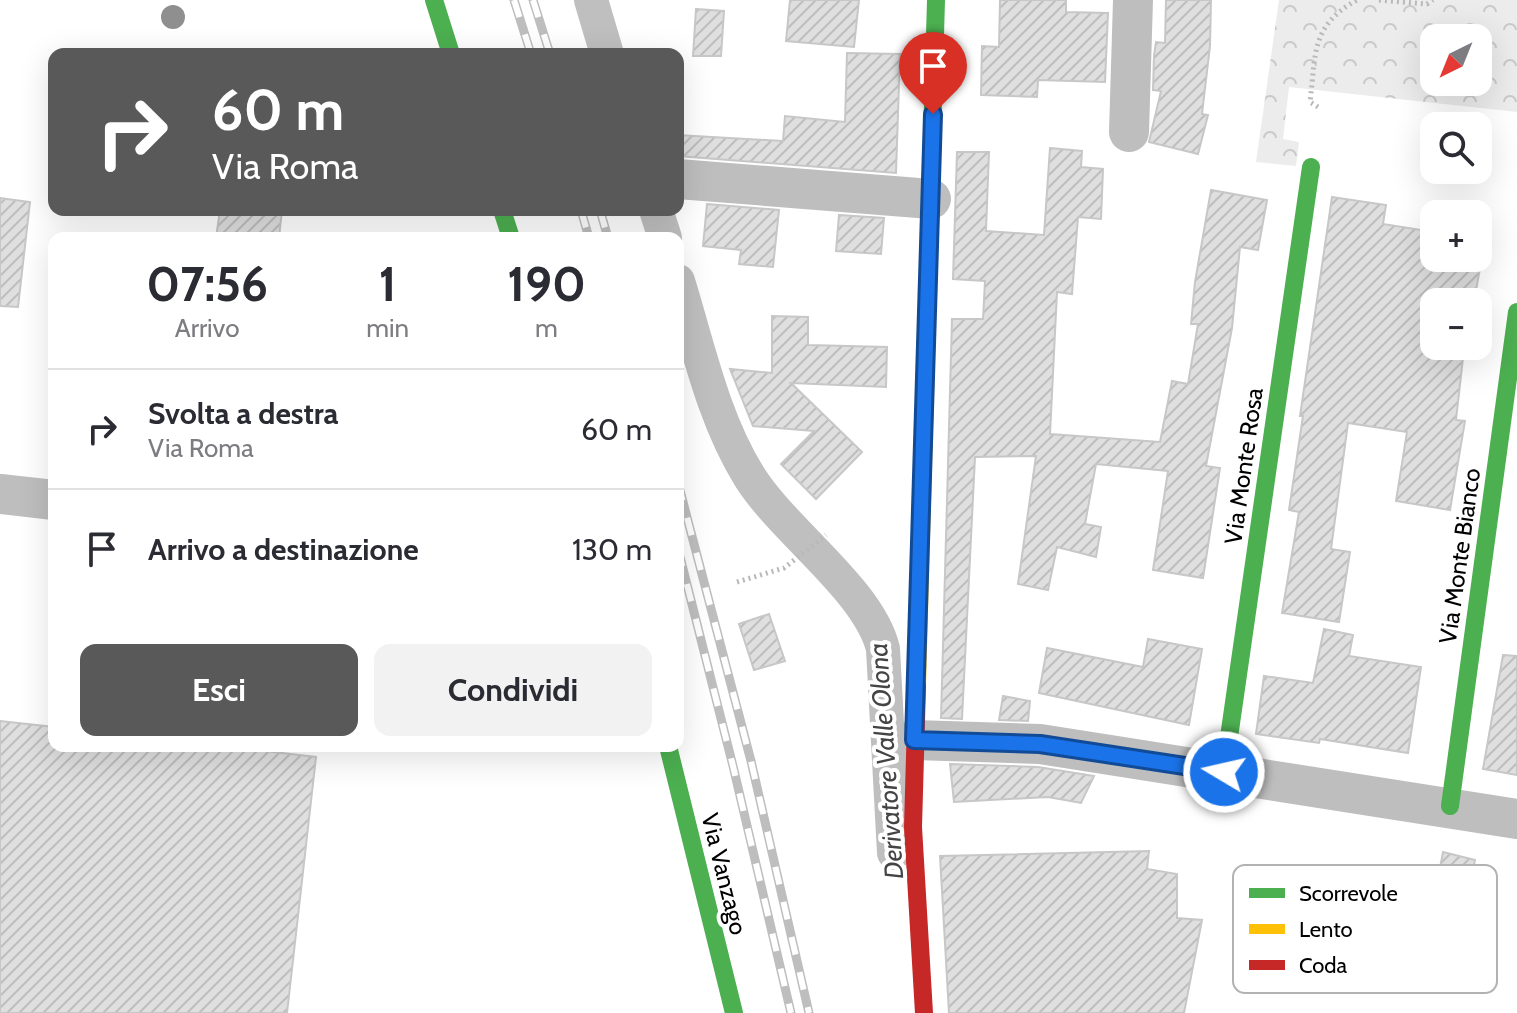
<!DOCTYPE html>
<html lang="it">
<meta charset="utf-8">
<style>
body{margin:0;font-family:Cabin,sans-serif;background:#f2f2f3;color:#2b2b33;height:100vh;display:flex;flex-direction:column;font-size:30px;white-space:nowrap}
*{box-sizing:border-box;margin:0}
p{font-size:26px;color:#7c7c81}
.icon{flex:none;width:44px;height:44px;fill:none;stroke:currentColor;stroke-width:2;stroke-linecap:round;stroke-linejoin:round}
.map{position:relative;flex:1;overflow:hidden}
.sheet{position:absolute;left:48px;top:232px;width:636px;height:520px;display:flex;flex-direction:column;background:#fff;border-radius:16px;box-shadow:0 8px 32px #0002}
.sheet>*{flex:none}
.banner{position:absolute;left:48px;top:48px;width:636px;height:168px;border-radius:16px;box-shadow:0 8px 32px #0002;background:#595959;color:#fff;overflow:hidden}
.needle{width:52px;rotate:223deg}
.fabs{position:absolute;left:1420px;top:24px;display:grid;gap:16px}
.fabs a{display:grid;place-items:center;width:72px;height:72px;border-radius:16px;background:#fff;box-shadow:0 8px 32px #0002;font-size:40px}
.pin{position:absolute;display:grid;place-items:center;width:68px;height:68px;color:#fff;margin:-82px -34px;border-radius:50% 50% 50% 0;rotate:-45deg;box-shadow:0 0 8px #0007}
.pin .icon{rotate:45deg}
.me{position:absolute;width:88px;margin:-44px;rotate:279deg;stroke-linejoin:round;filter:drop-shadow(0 0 6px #0008)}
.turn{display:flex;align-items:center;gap:28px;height:168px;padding:0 32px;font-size:36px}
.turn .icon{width:104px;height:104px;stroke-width:2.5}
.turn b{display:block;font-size:56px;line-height:68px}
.eta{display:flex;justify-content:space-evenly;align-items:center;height:136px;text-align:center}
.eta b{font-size:48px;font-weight:700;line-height:56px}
.button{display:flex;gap:16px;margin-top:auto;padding:16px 32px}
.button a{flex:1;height:92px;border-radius:16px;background:#595959;color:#fff;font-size:32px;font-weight:700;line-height:92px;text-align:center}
.button a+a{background:#f2f2f3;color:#2b2b33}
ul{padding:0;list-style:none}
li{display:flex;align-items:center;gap:24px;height:120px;padding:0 32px;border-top:2px solid #e1e1e2}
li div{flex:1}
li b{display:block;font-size:30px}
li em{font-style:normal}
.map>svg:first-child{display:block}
.park{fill:url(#park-crowns);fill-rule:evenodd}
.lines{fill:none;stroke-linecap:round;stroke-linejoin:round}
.canal{stroke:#bfbfbf;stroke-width:34}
.building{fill:url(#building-hatch);stroke:#c7c7c7;stroke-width:2}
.path{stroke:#b9b9b9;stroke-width:5;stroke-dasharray:2 4;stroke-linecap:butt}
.street{stroke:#bebebe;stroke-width:40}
.fast{stroke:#4caf50;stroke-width:18}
.slow{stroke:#ffc107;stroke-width:18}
.jam{stroke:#c62828;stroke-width:18}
.rail-casing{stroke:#bebebe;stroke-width:9}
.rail{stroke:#fff;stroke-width:6;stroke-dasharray:18;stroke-linecap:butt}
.tree{fill:#8f8f8f}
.route-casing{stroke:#114b97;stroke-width:20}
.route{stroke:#1a73e8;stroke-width:14}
.labels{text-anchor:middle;stroke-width:8;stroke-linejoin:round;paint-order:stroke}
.street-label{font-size:24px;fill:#000;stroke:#fff}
.water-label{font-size:26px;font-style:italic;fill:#444;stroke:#fff}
.key{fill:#fff;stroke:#b2b2b2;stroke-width:2}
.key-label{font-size:22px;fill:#000}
</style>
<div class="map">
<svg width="1517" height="1013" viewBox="0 0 1517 1013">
<defs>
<pattern id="park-crowns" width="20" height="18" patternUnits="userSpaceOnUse" patternTransform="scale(2)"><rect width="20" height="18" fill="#ececec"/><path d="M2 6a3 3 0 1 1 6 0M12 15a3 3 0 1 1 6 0" fill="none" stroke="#c9c9c9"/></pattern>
<pattern id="building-hatch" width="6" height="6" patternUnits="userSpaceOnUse" patternTransform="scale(2)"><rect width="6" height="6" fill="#dfdfdf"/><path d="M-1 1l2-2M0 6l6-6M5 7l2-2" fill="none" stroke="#bebebe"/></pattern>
</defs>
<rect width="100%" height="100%" fill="#fff"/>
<path class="park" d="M 1279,0 L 1517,0 L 1517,112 L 1289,87 L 1283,139 L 1299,142 L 1296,166 L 1256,162 ZM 1434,38 L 1478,38 L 1478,82 L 1434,82 Z"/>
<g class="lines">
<path class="canal" d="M 591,0 L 607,54
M 656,210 L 665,238
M 678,281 C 698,346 713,418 749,476 C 783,531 869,590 883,649 L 894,853"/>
</g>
<path class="building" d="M 790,0 L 859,0 L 854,47 L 786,41 Z
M 1000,0 L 1066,0 L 1066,12 L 1108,13 L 1105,82 L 1038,80 L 1037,97 L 981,95 L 982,46 L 999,47 Z
M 1166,0 L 1211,0 L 1210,46 L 1202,114 L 1208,115 L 1198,154 L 1149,142 L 1161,91 L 1153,90 L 1154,56 L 1156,42 L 1165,43 Z
M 696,9 L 724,11 L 721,56 L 693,56 Z
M 847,53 L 900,54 L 896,173 L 678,156 L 678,135 L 783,141 L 785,116 L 845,122 Z
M 1050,148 L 1082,151 L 1081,167 L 1103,169 L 1101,219 L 1078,217 L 1072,294 L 1057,292 L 1050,434 L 1160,442 L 1172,381 L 1188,384 L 1198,324 L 1191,324 L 1195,282 L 1211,190 L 1267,200 L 1258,250 L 1240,247 L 1232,328 L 1206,466 L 1220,468 L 1203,578 L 1153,570 L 1168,471 L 1096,464 L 1085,524 L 1101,527 L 1096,557 L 1057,547 L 1048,590 L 1018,584 L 1036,456 L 975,457 L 962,719 L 941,718 L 952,319 L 983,319 L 985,281 L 953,279 L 957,152 L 989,152 L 986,231 L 1044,235 Z
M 1332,197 L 1386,205 L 1383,224 L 1434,232 L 1434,258 L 1478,258 L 1478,239 L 1485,240 L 1474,302 L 1434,302 L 1434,355 L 1463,358 L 1456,420 L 1465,421 L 1450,510 L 1396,501 L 1407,432 L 1348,423 L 1331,549 L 1350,552 L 1339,622 L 1282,613 L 1299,512 L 1289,510 L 1303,416 L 1300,416 Z
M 0,198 L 30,202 L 18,307 L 0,306 Z
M 707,204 L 779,210 L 773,267 L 739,264 L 741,250 L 703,246 Z
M 220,210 L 282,210 L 279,238 L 216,238 Z
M 839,215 L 884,218 L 881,254 L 836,251 Z
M 772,316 L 808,317 L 808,345 L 887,347 L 886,387 L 791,383 L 862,452 L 816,499 L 781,464 L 814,431 L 753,426 L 730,369 L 772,373 Z
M 769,614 L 785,661 L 754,670 L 739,624 Z
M 1324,629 L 1353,635 L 1349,656 L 1421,667 L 1408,753 L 1320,739 L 1319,743 L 1256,734 L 1264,676 L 1313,683 Z
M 1148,639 L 1202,649 L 1189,725 L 1039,693 L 1047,648 L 1143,667 Z
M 1503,655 L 1517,656 L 1517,775 L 1483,769 Z
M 1003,696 L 1030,701 L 1028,721 L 999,720 Z
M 0,721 L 54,727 L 54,746 L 222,746 L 316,757 L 287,1013 L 0,1013 Z
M 950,764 L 1038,767 L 1094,776 L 1081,803 L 1048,797 L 954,802 Z
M 1149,851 L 1147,869 L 1177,874 L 1177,918 L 1202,920 L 1184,1013 L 949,1013 L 940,856 Z
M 1443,852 L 1475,860 L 1464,918 L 1432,910 Z"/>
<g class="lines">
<path class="path" d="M 1379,0 L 1427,4 L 1433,0
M 1318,107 L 1310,102 C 1316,55 1310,26 1357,0
M 737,582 L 784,568 L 826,535"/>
<path class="street" d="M 1129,132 L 1133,0
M 678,179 L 931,199
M 0,494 L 54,500
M 914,740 L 1040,744 L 1517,819"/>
<path class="fast" d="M 434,0 L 451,54
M 930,208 L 936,0
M 502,210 L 511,238
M 668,746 L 734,1013
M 1224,772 L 1311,167
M 1450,806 L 1517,312"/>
<path class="slow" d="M 917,686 L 930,208"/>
<path class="jam" d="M 917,686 L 913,827 L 924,1013"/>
<defs>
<path id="rail" d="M 514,0 L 531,54
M 533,0 L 550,54
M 581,210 L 589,238
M 600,210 L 608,238
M 678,483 L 751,761 L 809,1013
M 678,549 L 733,766 L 791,1013"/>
</defs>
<use href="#rail" class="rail-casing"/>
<use href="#rail" class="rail"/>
</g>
<circle class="tree" cx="173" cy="17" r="12"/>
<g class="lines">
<defs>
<path id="route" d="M 933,114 L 914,740 L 1040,744 L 1224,772"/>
</defs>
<use href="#route" class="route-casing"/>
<use href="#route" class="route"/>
</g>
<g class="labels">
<g class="street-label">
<text transform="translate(1244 466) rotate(-82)" y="8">Via Monte Rosa</text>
<text transform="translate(1460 556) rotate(-82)" y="8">Via Monte Bianco</text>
<text transform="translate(724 874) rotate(76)" y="8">Via Vanzago</text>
</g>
<g class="water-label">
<text transform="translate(886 761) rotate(-94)" y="9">Derivatore Valle Olona</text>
</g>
</g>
<rect x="1233" y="865" width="264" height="128" rx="12" class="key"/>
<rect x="1249" y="888" width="36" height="10" fill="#4caf50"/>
<rect x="1249" y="924" width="36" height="10" fill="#ffc107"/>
<rect x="1249" y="960" width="36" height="10" fill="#c62828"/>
<g class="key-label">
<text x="1299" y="901">Scorrevole</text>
<text x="1299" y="937">Lento</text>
<text x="1299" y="973">Coda</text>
</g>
</svg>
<div class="fabs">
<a><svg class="needle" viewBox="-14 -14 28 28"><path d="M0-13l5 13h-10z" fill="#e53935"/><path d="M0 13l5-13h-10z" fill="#7c7c81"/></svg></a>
<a><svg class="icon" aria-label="search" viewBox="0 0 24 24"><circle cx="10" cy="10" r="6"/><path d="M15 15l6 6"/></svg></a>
<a>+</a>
<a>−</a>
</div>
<div class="pin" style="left:933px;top:114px;background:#d93025"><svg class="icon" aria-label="arrive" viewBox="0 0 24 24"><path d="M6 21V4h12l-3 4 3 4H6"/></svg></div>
<svg class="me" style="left:1224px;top:772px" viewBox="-20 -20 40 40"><circle r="17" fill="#1a73e8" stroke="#fff" stroke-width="3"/><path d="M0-11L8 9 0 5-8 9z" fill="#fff"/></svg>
<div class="banner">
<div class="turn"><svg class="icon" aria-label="right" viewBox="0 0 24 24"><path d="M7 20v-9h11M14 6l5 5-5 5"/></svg><div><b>60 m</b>Via Roma</div></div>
</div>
<section class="sheet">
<div class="eta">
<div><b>07:56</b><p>Arrivo</p></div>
<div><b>1</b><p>min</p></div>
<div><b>190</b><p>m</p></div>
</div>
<ul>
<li><svg class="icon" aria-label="right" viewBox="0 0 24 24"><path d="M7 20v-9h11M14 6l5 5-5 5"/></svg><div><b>Svolta a destra</b><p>Via Roma</p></div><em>60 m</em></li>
<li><svg class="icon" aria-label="arrive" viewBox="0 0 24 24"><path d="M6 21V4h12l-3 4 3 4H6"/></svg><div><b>Arrivo a destinazione</b></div><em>130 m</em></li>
</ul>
<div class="button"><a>Esci</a><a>Condividi</a></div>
</section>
</div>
